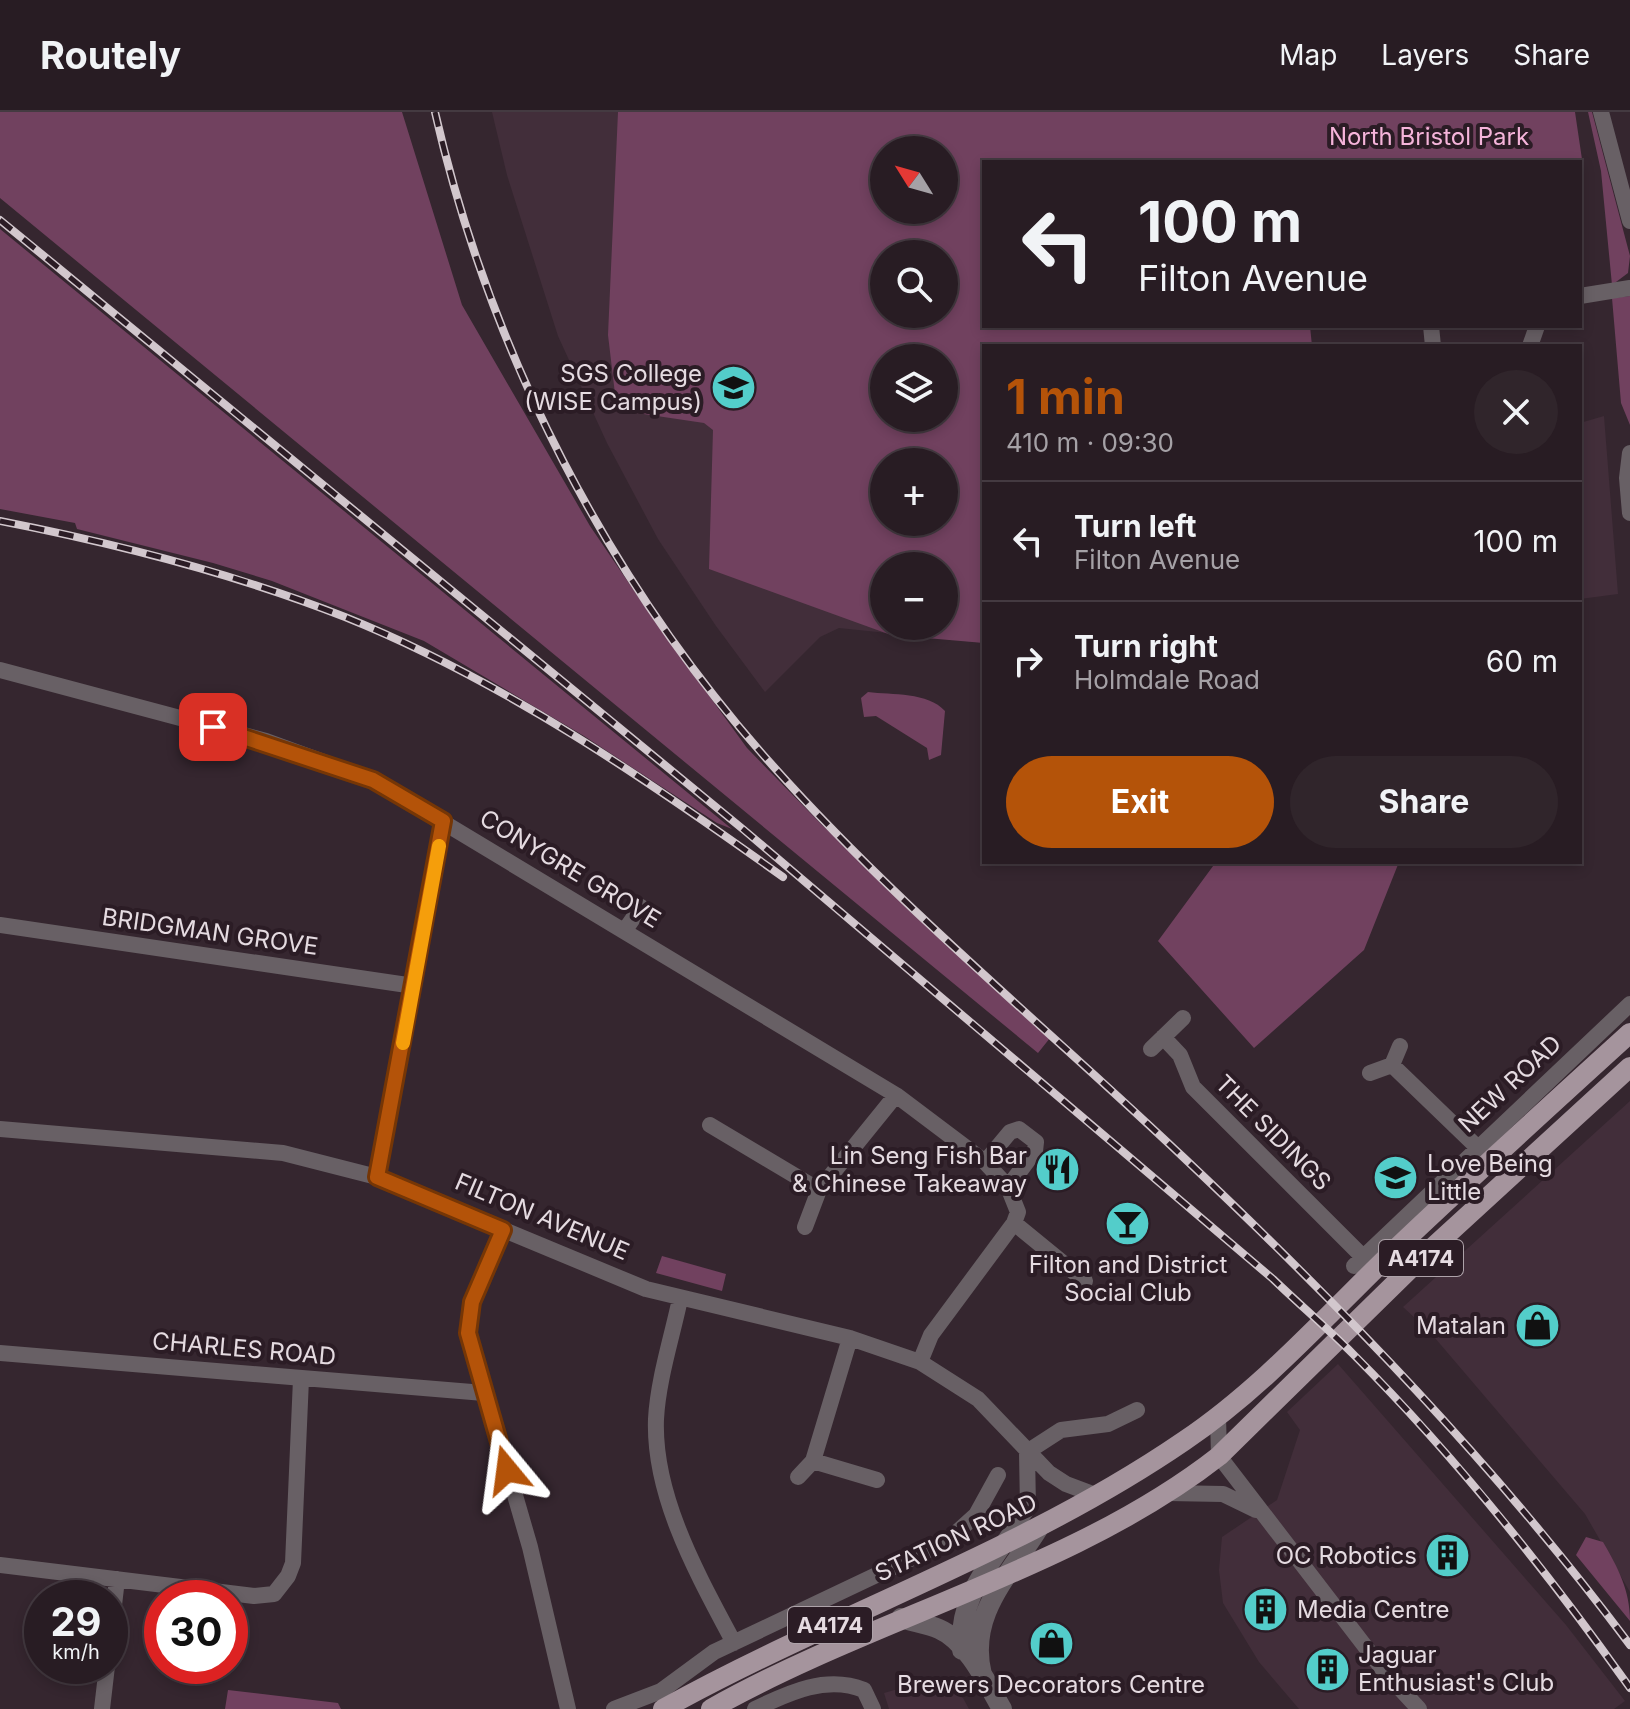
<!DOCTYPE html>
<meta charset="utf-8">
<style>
body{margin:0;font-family:Inter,sans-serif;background:#30252b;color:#f1f3f6;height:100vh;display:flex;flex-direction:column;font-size:30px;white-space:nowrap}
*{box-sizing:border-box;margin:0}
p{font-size:26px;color:#a5a1a6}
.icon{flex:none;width:44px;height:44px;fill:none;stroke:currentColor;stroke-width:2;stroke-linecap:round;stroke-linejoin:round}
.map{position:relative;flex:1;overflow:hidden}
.details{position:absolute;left:982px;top:232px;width:600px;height:520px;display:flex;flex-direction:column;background:#281c23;border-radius:0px;box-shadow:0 4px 12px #0003,0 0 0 2px #443a41}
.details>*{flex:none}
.top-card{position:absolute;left:982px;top:48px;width:600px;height:168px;border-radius:0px;box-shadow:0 4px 12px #0003,0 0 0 2px #443a41;background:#281c23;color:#f1f3f6;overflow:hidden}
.needle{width:52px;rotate:307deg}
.buttons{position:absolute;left:870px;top:24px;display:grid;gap:16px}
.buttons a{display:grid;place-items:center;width:88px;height:88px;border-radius:50%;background:#281c23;box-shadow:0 4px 12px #0003,0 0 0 2px #443a41;font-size:40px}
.speed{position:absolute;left:24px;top:1468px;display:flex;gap:16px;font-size:40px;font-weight:700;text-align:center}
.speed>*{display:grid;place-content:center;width:104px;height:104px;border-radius:50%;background:#281c23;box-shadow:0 4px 12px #0003,0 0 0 2px #443a41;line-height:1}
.speed small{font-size:20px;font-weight:400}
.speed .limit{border:12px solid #d22;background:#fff;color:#111}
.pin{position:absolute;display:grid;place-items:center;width:68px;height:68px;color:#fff;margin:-34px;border-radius:16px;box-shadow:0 4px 12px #0006}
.me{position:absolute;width:88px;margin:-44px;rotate:344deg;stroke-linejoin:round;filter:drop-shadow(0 0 6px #0008)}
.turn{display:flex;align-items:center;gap:28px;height:168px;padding:0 24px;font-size:36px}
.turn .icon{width:104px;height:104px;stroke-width:2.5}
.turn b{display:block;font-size:56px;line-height:68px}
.round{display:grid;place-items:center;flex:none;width:84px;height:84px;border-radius:42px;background:#30252b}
.overview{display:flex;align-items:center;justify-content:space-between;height:136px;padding:0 24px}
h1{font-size:48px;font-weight:700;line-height:60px;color:#b45309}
.action{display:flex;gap:16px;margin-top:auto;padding:16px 24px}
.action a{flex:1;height:92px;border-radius:48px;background:#b45309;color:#fff;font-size:32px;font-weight:700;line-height:92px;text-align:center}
.action a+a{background:#30252b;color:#f1f3f6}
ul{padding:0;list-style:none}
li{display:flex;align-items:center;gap:24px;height:120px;padding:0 24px;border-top:2px solid #443a41}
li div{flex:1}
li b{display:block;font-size:30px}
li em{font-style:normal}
header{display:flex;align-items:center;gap:48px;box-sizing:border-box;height:112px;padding:0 40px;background:#281c23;border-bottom:2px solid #443a41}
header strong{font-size:38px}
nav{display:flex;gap:44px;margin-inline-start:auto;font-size:28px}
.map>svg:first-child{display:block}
.built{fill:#422e3a;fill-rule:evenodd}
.green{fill:#71415f;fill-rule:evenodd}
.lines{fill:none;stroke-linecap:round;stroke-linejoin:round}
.minor{stroke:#686065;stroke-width:16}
.tertiary{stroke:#686065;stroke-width:20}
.primary{stroke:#a5949d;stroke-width:20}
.rail-casing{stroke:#d2c7cd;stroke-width:8}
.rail{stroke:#2b1c25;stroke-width:5;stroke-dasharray:15;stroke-linecap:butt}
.route-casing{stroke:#753606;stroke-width:20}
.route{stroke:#b45309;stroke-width:14}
.slow{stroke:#f59e0b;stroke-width:14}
.labels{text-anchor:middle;stroke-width:8;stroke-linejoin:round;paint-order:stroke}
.shield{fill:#2b1c25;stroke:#ada2a9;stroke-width:2}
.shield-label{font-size:22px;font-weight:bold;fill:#e5dbe1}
.park-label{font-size:24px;fill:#f5b4da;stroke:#2b1c25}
.poi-label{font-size:24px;fill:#e5dbe1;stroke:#2b1c25;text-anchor:end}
.street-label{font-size:24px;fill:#e5dbe1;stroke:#2b1c25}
</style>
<header>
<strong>Routely</strong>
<nav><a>Map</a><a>Layers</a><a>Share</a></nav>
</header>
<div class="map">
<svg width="1630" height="1597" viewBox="0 0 1630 1597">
<rect width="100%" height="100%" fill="#35262f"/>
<path class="built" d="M 492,0 L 1246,0 L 984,50 L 984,531 L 839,516 L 820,525 L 765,580 L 716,514 L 658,427 L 607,331 L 558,224 L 507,63 ZM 884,38 L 944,38 L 944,98 L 884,98 ZM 884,142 L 944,142 L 944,202 L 884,202 ZM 884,246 L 944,246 L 944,306 L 884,306 ZM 884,350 L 944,350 L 944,410 L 884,410 ZM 884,454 L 944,454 L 944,514 L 884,514 Z
M 1604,304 L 1618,482 L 1580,487 L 1580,311 Z
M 1630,989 L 1630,1480 L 1585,1402 L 1429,1219 L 1403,1195 Z
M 1338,1252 L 1566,1513 L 1625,1589 L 1614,1597 L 1299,1597 L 1259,1550 L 1223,1491 L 1219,1458 L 1222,1425 L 1277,1388 L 1300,1318 L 1287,1300 Z
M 929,1568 L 963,1586 L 969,1597 L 889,1597 L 884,1581 Z"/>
<path class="green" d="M 0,0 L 402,0 L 462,193 L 590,414 L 654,508 L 747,636 L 822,713 L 1050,926 L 1038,941 L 0,86 Z
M 618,0 L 1575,0 L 1583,54 L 1580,50 L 984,50 L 984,214 L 1310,214 L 1312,234 L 984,234 L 984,531 L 891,523 L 709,457 L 713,318 L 704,311 L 630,300 L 615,282 L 608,223 ZM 884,38 L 944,38 L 944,98 L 884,98 ZM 884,142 L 944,142 L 944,202 L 884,202 ZM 884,246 L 944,246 L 944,306 L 884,306 ZM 884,350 L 944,350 L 944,410 L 884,410 ZM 884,454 L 944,454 L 944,514 L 884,514 Z
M 1588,0 L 1592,0 L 1630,144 L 1628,161 L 1612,173 L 1601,59 Z
M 0,117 L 732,717 L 717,711 L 584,624 L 424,529 L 272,469 L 213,451 L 77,417 L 75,411 L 0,397 Z
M 1630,184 L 1630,313 L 1621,291 L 1612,186 Z
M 868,580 C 892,583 928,580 945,599 L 941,643 L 929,648 L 927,636 L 876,604 L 864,605 L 861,586 Z
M 1216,750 L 1399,750 L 1364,838 L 1254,936 L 1158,829 Z
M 662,1144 L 726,1162 L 722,1179 L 656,1161 Z
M 1586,1425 L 1603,1430 C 1618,1456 1630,1478 1630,1509 L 1576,1443 Z
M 228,1578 L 338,1591 L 341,1597 L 225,1597 Z"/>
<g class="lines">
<path class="minor" d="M 1601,0 L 1630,109
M 1580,184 L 1630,176
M 1431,214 L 1433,234
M 1530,234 L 1537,214
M 1630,341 L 1627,366 L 1630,401
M 0,558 L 266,629 L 373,668 L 896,983 L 985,1050 L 1008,1075 L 1018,1100 L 1014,1111 L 931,1223 L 920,1250
M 0,813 L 414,874
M 625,818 L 641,795
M 1163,925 L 1180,943 L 1193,975 L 1361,1143
M 1151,937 L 1183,906
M 1392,953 L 1477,1035
M 1370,961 L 1392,953 L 1400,934
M 710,1013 L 819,1078
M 0,1017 L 283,1041 L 377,1065 L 646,1177 L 850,1226 L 920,1250 L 978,1287 L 1049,1361 L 1066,1372 L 1098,1384
M 985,1050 L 1010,1020 L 1019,1017 L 1036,1030 L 1035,1039 L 1008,1075
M 377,1065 L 443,709
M 1014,1111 L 1085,1169
M 805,1115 L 819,1078 L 896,983
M 503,1118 L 472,1190 L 468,1221 L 530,1435 L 568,1597
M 1354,1154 L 1630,892
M 680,1187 C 672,1225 658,1268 656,1307 C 653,1385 699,1465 734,1531
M 0,1241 L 484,1281
M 1218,1304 L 1219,1344 L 1384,1559 L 1419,1597
M 1027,1340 L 1061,1318 L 1108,1312 L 1137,1298
M 813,1349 L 850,1226
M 798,1365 L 813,1349 L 877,1368
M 1168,1381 L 1223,1382 L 1256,1398
M 1003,1431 L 1028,1396 L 1027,1340
M 0,1453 L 254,1484 L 274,1482 L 288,1464 L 293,1451 L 301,1267
M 110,1528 L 117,1467
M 102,1597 L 107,1554
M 614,1597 L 661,1579 L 714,1540 L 946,1430 L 976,1403 L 998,1363
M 755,1597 C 790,1580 827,1563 864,1578 L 873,1597"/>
<path class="tertiary" d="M 901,1506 C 913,1510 927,1512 939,1517 C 967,1529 987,1571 1002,1597
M 962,1538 C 959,1496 977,1469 1000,1436
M 982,1563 C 967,1503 1008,1465 1038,1417"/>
<path class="primary" d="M 663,1597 C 834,1502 1022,1440 1184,1329 C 1266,1274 1332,1197 1403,1130 C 1478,1059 1554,990 1630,921
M 711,1597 C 871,1506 1075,1457 1219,1344 L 1417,1150 L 1630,955"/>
<defs>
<path id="rail" d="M 435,0 C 490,241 608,470 773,654 C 898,794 1046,915 1182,1044 C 1343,1196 1497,1355 1630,1533
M 0,108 L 744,718 L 1273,1167 C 1299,1192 1327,1216 1353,1242 C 1456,1345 1546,1458 1630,1576
M 0,409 C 118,432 233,461 345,505 C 502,568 646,667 783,765"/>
</defs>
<use href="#rail" class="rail-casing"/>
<use href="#rail" class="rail"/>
</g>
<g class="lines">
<defs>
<path id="route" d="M 213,615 L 373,668 L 443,709 L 377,1065 L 503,1118 L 472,1190 L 468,1221 L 507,1358"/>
</defs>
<use href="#route" class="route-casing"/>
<use href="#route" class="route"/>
<path class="slow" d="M 403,931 L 439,734"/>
</g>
<defs>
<symbol id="university-disc" viewBox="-11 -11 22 22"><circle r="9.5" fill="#53cdca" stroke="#2b1c25"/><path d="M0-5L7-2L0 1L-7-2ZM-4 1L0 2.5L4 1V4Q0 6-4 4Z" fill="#111"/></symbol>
<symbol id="restaurant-disc" viewBox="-11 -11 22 22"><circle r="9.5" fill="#53cdca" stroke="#2b1c25"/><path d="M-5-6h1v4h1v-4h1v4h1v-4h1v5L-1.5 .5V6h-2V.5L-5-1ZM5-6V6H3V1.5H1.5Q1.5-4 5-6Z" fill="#111"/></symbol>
<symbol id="school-disc" viewBox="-11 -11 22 22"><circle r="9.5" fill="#53cdca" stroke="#2b1c25"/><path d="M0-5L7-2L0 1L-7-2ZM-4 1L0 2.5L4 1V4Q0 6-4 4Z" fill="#111"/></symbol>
<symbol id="bar-disc" viewBox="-11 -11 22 22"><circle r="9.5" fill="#53cdca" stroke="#2b1c25"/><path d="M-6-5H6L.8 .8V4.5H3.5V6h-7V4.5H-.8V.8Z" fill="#111"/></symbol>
<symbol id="shop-disc" viewBox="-11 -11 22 22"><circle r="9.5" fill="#53cdca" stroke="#2b1c25"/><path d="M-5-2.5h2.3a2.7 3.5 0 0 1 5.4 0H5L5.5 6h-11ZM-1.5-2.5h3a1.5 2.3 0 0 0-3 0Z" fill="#111"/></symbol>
<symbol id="building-disc" viewBox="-11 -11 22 22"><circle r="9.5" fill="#53cdca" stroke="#2b1c25"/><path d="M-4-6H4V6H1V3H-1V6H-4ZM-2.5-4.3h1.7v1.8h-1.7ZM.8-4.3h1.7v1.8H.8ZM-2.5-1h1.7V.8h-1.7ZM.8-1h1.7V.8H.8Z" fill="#111"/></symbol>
</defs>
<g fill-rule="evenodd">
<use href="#university-disc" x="708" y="250" width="51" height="51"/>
<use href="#restaurant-disc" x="1032" y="1032" width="51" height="51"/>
<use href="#school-disc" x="1370" y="1040" width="51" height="51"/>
<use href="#bar-disc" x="1102" y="1086" width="51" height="51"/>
<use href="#shop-disc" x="1512" y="1188" width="51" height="51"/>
<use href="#building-disc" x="1422" y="1418" width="51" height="51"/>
<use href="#building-disc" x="1240" y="1472" width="51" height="51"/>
<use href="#shop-disc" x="1026" y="1506" width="51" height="51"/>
<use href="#building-disc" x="1302" y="1532" width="51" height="51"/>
</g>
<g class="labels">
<g class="shield">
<rect x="1379" y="1128" width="84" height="36" rx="6"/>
<rect x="788" y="1495" width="84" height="36" rx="6"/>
</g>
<g class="shield-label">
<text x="1421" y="1154">A4174</text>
<text x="830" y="1521">A4174</text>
</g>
<g class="park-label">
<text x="1429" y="33">North Bristol Park</text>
</g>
<g class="poi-label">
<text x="702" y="270">SGS College<tspan x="702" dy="28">(WISE Campus)</tspan></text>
<text x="1027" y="1052">Lin Seng Fish Bar<tspan x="1027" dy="28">&amp; Chinese Takeaway</tspan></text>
<text x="1427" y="1060" text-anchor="start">Love Being<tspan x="1427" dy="28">Little</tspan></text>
<text x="1128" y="1161" text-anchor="middle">Filton and District<tspan x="1128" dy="28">Social Club</tspan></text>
<text x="1506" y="1222">Matalan</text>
<text x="1417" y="1452">OC Robotics</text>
<text x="1297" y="1506" text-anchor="start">Media Centre</text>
<text x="1358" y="1551" text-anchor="start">Jaguar<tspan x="1358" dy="28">Enthusiast's Club</tspan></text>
<text x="1051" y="1581" text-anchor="middle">Brewers Decorators Centre</text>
</g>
<g class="street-label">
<text transform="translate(570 757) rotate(31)" y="8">CONYGRE GROVE</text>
<text transform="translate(210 820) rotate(8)" y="8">BRIDGMAN GROVE</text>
<text transform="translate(1510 972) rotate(-43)" y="8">NEW ROAD</text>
<text transform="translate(1273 1021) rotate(45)" y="8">THE SIDINGS</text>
<text transform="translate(542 1105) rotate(23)" y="8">FILTON AVENUE</text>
<text transform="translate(244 1237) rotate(5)" y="8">CHARLES ROAD</text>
<text transform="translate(956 1426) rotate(-25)" y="8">STATION ROAD</text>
</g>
</g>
</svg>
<div class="buttons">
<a><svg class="needle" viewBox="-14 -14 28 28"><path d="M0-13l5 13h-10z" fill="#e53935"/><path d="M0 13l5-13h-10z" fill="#a5a1a6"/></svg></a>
<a><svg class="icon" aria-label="search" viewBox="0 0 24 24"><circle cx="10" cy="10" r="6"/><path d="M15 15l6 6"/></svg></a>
<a><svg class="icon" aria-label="layers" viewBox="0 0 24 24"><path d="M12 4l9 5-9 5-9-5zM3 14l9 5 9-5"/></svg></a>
<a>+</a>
<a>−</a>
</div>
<div class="speed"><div>29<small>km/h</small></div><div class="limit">30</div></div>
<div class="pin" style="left:213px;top:615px;background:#d93025"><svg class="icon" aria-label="arrive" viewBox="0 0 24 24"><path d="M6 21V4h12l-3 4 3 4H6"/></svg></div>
<svg class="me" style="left:507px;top:1358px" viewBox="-20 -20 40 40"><path d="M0-17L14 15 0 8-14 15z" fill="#b45309" stroke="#fff" stroke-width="4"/></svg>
<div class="top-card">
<div class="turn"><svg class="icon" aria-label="left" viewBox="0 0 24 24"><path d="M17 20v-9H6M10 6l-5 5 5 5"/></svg><div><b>100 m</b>Filton Avenue</div></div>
</div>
<section class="details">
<div class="overview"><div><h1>1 min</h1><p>410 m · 09:30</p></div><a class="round"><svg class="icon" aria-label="close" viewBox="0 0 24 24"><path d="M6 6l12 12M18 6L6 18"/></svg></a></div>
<ul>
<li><svg class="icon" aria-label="left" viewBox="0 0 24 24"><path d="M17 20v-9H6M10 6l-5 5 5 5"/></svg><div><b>Turn left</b><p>Filton Avenue</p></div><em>100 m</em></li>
<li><svg class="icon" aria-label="right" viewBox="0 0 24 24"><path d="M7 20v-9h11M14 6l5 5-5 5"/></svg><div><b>Turn right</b><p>Holmdale Road</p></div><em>60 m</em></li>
</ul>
<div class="action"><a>Exit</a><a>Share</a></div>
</section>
</div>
